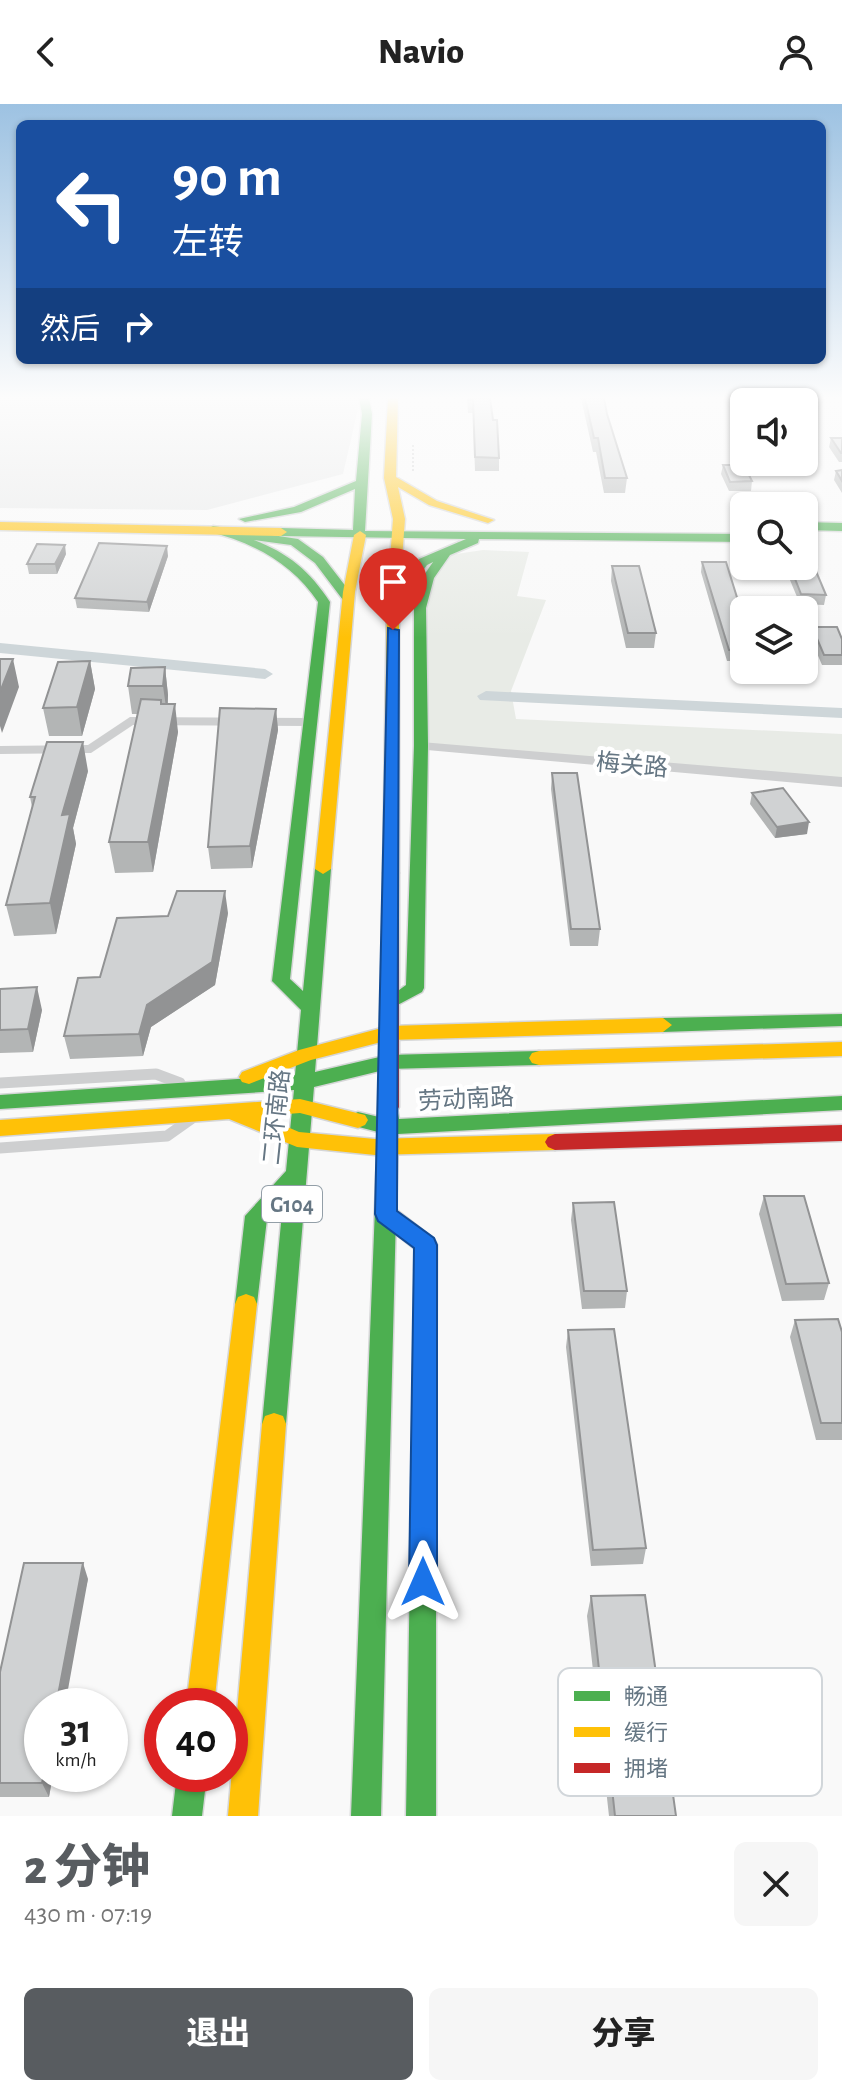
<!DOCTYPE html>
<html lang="zh">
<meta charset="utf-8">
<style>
body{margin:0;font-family:"Alegreya Sans","Noto Sans SC",sans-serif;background:#f6f6f6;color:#222;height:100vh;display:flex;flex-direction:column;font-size:30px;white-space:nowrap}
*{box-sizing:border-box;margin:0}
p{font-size:26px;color:#767676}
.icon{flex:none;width:44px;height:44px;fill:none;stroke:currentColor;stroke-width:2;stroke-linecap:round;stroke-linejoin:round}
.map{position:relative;height:1712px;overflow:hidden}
.details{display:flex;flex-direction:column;background:#fff;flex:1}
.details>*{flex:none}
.hud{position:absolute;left:16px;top:16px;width:810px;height:244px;border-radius:12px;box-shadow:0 2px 6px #0004;background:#1a4fa0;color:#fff;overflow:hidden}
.tools{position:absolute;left:730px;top:284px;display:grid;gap:16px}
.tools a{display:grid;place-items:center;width:88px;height:88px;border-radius:12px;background:#fff;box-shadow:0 2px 6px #0004;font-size:40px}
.speed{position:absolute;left:24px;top:1584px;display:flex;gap:16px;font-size:40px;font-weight:700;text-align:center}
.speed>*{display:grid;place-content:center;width:104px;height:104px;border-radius:50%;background:#fff;box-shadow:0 2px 6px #0004;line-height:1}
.speed small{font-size:20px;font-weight:400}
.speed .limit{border:12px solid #d22;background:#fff;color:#111}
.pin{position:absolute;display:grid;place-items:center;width:68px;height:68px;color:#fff;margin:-82px -34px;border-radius:50% 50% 50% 0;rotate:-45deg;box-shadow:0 0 8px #0007}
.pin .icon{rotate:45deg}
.me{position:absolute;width:88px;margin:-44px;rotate:0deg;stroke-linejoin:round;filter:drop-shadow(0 0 6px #0008)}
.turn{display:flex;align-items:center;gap:28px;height:168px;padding:0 24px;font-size:36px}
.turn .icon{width:104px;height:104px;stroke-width:2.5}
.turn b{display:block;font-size:56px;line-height:68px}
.then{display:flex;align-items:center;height:76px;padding:0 24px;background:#0003;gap:16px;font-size:30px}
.round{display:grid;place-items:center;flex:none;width:84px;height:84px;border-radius:12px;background:#f6f6f6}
.headline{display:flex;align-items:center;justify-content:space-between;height:136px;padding:0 24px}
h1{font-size:48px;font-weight:800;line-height:60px;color:#585c60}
.action{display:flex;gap:16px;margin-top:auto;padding:16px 24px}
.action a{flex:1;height:92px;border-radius:12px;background:#585c60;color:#fff;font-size:32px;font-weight:800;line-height:92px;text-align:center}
.action a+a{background:#f6f6f6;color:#222}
header{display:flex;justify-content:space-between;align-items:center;height:104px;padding:0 24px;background:#fff;font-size:36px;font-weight:800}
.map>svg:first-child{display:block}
.built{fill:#e8e9e9}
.green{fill:#e8ebe6}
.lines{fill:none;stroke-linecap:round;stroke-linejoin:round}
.canal{fill:#ced6d9;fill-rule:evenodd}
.fast-casing{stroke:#d5d6d7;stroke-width:3}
.slow-casing{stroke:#d5d6d7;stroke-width:3}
.jam-casing{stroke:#d5d6d7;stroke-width:3}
.path{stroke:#cbcccd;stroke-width:2;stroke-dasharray:2 2;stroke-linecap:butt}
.lane{stroke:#cecfd0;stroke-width:11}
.street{fill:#cecfd0;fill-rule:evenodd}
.fast{fill:#4caf50;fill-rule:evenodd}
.slow{fill:#ffc107;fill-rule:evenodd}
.jam{fill:#c62828;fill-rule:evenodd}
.wall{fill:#b3b5b5}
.shaded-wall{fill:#929394}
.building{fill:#d0d2d3;stroke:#929394;stroke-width:2}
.route{fill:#1a73e8;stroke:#114b97;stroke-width:2}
.labels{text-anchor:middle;stroke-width:8;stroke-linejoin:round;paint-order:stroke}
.shield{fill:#fff;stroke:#939fa8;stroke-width:2}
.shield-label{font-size:22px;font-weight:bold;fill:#657683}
.street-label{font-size:24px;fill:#657683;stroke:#fff}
.key{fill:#fff;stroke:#d1d6da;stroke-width:2}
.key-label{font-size:22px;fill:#657683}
</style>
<header><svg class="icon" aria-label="back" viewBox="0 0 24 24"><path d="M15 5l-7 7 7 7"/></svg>Navio<svg class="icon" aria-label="person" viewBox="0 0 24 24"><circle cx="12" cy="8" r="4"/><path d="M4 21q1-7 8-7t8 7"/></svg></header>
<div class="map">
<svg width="842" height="1712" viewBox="0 0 842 1712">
<rect width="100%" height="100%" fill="#f9f9f9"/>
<path class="built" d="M 0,294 L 359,294 L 360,296 L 343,370 L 207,406 L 0,404 Z"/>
<path class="green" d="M 483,446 L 529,448 L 517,492 L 546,496 L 511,587 L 516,615 L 842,630 L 842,678 L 422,642 L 420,504 L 443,452 Z"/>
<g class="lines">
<path class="canal" d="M 0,539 L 265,565 L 273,570 L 265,575 L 0,549 Z
M 486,587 L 842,604 L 842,614 L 480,596 L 477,592 Z"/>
<defs>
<path id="fast" d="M 359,294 L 369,294 L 372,310 L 365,427 L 744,430 L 744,438 L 479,435 L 478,439 L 450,451 L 434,474 L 426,504 L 428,642 L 424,884 L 422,888 L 390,905 L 381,899 L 406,881 L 414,642 L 414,504 L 422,474 L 433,458 L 427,461 L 399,499 L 388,496 L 419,455 L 466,435 L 281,432 L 275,428 L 281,424 L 353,426 L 355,385 L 301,408 L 245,418 L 239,415 L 294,403 L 356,377 L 362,310 Z
M 804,418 L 842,419 L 842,427 L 804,426 Z
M 213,422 L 298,435 L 323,453 L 354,493 L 343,496 L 315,459 L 291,441 L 254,436 C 288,449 310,467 330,498 L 290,875 L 303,887 L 315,765 L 323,760 L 329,761 L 331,765 L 315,968 L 388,951 L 539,947 L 546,949 L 549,954 L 546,959 L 539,961 L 388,965 L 314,983 L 286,1320 L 283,1328 L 274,1331 L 265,1328 L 262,1320 L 283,1098 L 267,1115 L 257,1200 L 254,1207 L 246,1210 L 238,1207 L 235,1200 L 245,1112 L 286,1067 L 294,986 L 0,1005 L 0,991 L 295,971 L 301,906 L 272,877 L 318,498 C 293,460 253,438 209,428 L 209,424 Z
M 842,910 L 842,922 L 663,928 L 654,921 L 663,914 Z
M 842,992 L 842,1006 L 398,1030 L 381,1712 L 351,1712 L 378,1028 L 351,1021 L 348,1016 L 351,1011 L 358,1008 L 379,1013 L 382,998 L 396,998 L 399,1015 Z
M 424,1327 L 433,1330 L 436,1338 L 436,1712 L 406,1712 L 412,1338 L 415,1330 Z
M 177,1670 L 207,1670 L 202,1712 L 172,1712 Z"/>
<path id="slow" d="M 388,294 L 398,294 L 396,373 L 437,397 L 494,416 L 488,419 L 429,401 L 398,383 L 405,415 L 399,496 L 399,769 L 391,774 L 383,769 L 387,496 L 393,415 L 384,374 Z
M 0,418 L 281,424 L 287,428 L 281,432 L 0,426 Z
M 360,427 L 366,431 L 355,488 L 331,765 L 323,770 L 315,765 L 343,488 L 354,431 Z
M 663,914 L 672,921 L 663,928 L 389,936 L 311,956 L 249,980 L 242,978 L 239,973 L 242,968 L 299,946 L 389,922 Z
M 842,938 L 842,952 L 539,961 L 532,959 L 529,954 L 532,949 L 539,947 Z
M 300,995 L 365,1011 L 368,1016 L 365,1021 L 358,1024 L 300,1009 L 262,1012 L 299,1028 L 375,1035 L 555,1030 L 562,1033 L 565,1038 L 562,1043 L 555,1046 L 375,1051 L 297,1043 L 229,1015 L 0,1032 L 0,1016 Z
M 246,1190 L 254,1193 L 257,1200 L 214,1602 L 186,1602 L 235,1200 L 238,1193 Z
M 274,1309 L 283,1312 L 286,1320 L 258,1712 L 228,1712 L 262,1320 L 265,1312 Z"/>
<path id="jam" d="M 391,764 L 399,769 L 399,1003 L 396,1008 L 382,1008 L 379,1003 L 383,769 Z
M 842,1021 L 842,1037 L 555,1046 L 548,1043 L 545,1038 L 548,1033 L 555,1030 Z
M 386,1101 L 394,1104 L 434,1135 L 437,1141 L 436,1338 L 433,1346 L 424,1349 L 415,1346 L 412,1338 L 415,1145 L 378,1116 L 375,1110 L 378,1104 Z"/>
</defs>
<use href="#fast" class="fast-casing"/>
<use href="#slow" class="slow-casing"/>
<use href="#jam" class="jam-casing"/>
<path class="path" d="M 413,341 L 413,368"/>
<path class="lane" d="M 0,979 L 156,970 L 180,979
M 0,1044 L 167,1032 L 191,1015"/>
<path class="street" d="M 130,613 L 311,614 L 318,618 L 311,622 L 133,621 L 91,649 L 0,650 L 0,642 L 88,641 Z
M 421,638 L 842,673 L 842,683 L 416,645 L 416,639 Z"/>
<use href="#fast" class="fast"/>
<use href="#slow" class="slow"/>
<use href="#jam" class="jam"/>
</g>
<path class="wall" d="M 467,294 L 490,294 L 499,354 L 499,367 L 475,367 L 473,309 L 468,309 Z
M 581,294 L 604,294 L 607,310 L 627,374 L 625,389 L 604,389 L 596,348 L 593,348 Z
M 831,334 L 842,334 L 842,358 L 839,358 L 829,343 Z
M 723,361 L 752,377 L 751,387 L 729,387 L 721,370 Z
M 842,366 L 842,389 L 834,376 L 836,367 Z
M 66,450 L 57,470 L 29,470 L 27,460 Z
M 168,452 L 149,508 L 77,504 L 75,494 Z
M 702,458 L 744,516 L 744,557 L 727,557 L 701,468 Z
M 612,462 L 656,529 L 654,544 L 626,544 L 611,477 Z
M 788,462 L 804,462 L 826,491 L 824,501 L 800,500 L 787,469 Z
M 812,523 L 842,535 L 842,561 L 822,561 L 810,533 Z
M 90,557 L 95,585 L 82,632 L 49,632 L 43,604 Z
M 165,563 L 168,591 L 168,600 L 178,628 L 153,768 L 115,769 L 109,738 L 138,610 L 132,610 L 128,582 Z
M 276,605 L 278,626 L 252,764 L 211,765 L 208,743 Z
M 88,667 L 73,724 L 76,740 L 56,830 L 14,832 L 6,801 L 32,703 L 30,693 Z
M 552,669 L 600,825 L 598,842 L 570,842 L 551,685 Z
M 752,689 L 807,730 L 775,734 L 750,700 Z
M 228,809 L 215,881 L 151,923 L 143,952 L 70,955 L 64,932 L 100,873 Z
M 0,885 L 42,906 L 33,948 L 0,949 Z
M 764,1092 L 829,1179 L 824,1196 L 782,1197 L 759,1110 Z
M 573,1099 L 627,1187 L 625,1204 L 582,1205 L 571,1116 Z
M 795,1216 L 842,1228 L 842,1336 L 816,1336 L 790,1233 Z
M 568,1226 L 646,1444 L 643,1460 L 591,1462 L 566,1243 Z
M 88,1475 L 42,1670 L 53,1670 L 49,1693 L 0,1693 L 0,1568 Z
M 591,1492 L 676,1712 L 609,1712 L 587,1512 Z"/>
<path class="shaded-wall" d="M 65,441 L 66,450 L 57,470 L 55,460 Z
M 167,442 L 168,452 L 149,508 L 147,498 Z
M 13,555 L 19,583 L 2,629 L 0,622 L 0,588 Z
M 90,557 L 95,585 L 82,632 L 77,603 Z
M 165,563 L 168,591 L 167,610 L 163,582 Z
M 175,600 L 178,628 L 153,768 L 148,738 Z
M 276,605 L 278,626 L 252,764 L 250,742 Z
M 83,638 L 88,667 L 73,724 L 76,740 L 56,830 L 50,799 L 62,711 Z
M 809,718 L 807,730 L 775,734 L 777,723 Z
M 225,787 L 228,809 L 215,881 L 151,923 L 143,952 L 139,930 L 147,901 Z
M 37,883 L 42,906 L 33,948 L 28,925 Z
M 83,1459 L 88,1475 L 65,1602 L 56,1602 Z
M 44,1670 L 53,1670 L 49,1693 L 42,1679 Z"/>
<path class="building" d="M 468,294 L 490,294 L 493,316 L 497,316 L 499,354 L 475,353 L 473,296 L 468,296 Z
M 585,294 L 604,294 L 607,310 L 627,374 L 605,374 L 598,334 L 594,334 Z
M 831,334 L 842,334 L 842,349 L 841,349 Z
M 723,361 L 744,361 L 752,377 L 730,378 Z
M 842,366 L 842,377 L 836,367 Z
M 99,439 L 167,442 L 147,498 L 75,494 Z
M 37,440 L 65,441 L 55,460 L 27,460 Z
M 702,458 L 726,458 L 744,516 L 744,546 L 729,546 Z
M 804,460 L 813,460 L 826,491 L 801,490 L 790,462 L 804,462 Z
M 612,462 L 639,462 L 656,529 L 628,529 Z
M 812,523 L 837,523 L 842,535 L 842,551 L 824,551 Z
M 0,555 L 13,555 L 0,588 Z
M 90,557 L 77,603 L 43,604 L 58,558 Z
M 165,563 L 163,582 L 128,582 L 131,564 Z
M 141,595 L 161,596 L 161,600 L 175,600 L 148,738 L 109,738 Z
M 220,604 L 276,605 L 250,742 L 208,743 Z
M 47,638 L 83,638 L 62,711 L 70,710 L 50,799 L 6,801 L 35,693 L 30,693 Z
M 552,669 L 577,669 L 600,825 L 571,825 Z
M 783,684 L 809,718 L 777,723 L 752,689 Z
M 177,787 L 225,787 L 212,858 L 147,901 L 139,930 L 64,932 L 78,874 L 100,873 L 117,814 L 168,812 Z
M 37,883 L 28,925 L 0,926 L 0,885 Z
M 764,1092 L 804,1092 L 829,1179 L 786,1180 Z
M 614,1098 L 627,1187 L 584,1187 L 573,1099 Z
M 838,1215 L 842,1228 L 842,1319 L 821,1319 L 795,1216 Z
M 614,1225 L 646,1444 L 593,1446 L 568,1226 Z
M 24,1459 L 83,1459 L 56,1602 L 42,1602 L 42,1670 L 44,1670 L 42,1679 L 0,1679 L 0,1568 Z
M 645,1491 L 676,1712 L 615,1712 L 591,1492 Z"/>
<linearGradient id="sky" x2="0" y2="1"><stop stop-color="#9dc2e2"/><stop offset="0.55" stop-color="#fcfcfc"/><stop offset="1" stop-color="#fcfcfc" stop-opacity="0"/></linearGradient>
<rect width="842" height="534" fill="url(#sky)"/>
<path class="route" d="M 388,524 L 399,526 L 397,1107 L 434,1134 L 437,1141 L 437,1478 L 433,1487 L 423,1491 L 413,1487 L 409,1478 L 414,1144 L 378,1117 L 375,1110 Z"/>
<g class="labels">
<rect class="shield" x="262" y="1082" width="60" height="36" rx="6"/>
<g class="shield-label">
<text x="292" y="1108">G104</text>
</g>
<g class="street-label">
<text transform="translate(632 661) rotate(5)" y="8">梅关路</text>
<text transform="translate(466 995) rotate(-3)" y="8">劳动南路</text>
<text transform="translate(276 1013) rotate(-84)" y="8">二环南路</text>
</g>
</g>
<rect x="558" y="1564" width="264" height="128" rx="12" class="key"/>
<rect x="574" y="1587" width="36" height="10" fill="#4caf50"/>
<rect x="574" y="1623" width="36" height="10" fill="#ffc107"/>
<rect x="574" y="1659" width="36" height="10" fill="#c62828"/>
<g class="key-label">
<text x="624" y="1600">畅通</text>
<text x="624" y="1636">缓行</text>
<text x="624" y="1672">拥堵</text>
</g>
</svg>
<div class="tools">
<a><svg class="icon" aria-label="sound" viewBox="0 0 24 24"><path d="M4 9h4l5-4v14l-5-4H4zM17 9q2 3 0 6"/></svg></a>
<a><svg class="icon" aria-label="search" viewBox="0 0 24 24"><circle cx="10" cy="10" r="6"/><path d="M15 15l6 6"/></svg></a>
<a><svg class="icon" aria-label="layers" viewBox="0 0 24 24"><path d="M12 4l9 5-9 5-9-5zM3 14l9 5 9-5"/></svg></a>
</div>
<div class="speed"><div>31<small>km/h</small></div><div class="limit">40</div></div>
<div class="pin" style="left:393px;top:526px;background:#d93025"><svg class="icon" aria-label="arrive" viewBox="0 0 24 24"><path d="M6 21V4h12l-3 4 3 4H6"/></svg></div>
<svg class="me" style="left:423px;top:1478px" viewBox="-20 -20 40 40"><path d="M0-17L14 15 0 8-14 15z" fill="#1a73e8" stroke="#fff" stroke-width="4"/></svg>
<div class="hud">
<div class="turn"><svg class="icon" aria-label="left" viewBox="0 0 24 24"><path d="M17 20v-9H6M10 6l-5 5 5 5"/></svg><div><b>90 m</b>左转</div></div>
<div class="then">然后<svg class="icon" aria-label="right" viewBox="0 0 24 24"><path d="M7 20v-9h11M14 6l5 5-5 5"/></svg></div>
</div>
</div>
<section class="details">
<div class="headline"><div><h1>2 分钟</h1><p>430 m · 07:19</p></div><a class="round"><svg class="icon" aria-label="close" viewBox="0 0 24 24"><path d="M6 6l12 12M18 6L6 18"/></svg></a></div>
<div class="action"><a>退出</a><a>分享</a></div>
</section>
